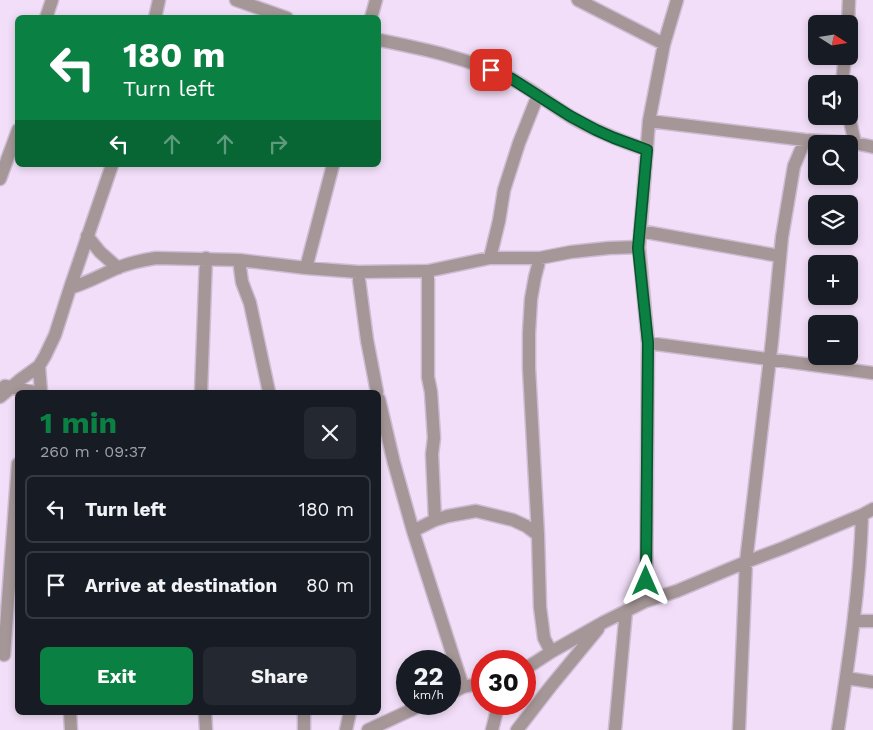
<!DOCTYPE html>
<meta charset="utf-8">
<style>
body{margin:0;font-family:"Work Sans",sans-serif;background:#242831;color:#f1f3f6;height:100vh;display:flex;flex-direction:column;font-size:19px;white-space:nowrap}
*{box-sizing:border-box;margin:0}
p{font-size:16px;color:#9ea1a6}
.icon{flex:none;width:28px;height:28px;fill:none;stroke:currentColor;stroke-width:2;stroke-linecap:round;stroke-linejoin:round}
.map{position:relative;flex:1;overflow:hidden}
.panel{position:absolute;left:15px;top:390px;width:366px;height:325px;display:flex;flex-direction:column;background:#171b24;border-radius:8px;box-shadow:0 2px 8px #0003}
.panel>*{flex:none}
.banner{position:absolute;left:15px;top:15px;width:366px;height:152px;border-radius:8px;box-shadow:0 2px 8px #0003;background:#0b8043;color:#fff;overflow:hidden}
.needle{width:32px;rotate:102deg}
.buttons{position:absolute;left:808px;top:15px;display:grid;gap:10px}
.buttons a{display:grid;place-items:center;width:50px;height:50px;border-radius:8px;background:#171b24;box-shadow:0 2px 8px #0003;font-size:25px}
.speed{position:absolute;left:396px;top:650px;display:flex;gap:10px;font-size:25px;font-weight:700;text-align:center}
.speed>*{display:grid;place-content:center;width:65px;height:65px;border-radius:50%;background:#171b24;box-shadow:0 2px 8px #0003;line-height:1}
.speed small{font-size:12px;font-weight:400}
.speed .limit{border:8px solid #d22;background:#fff;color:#111}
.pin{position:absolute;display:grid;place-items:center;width:42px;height:42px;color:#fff;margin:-21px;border-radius:10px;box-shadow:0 2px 8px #0006}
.me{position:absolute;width:55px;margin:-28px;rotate:0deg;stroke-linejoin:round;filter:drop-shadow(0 0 4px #0008)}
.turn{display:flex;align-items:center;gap:18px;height:105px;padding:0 25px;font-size:22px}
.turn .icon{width:65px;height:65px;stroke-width:2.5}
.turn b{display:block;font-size:35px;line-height:42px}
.lanes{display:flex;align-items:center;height:48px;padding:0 25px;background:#0003;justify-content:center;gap:25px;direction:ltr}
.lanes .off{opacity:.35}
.round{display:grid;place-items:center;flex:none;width:52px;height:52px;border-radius:8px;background:#242831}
.head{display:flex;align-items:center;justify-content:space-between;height:85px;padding:0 25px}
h1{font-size:30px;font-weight:700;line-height:38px;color:#0b8043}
.primary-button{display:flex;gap:10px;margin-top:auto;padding:10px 25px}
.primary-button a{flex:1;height:58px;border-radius:8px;background:#0b8043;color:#fff;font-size:20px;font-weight:700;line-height:58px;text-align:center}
.primary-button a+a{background:#242831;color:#f1f3f6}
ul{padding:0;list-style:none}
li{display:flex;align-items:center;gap:15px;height:68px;margin:0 10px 8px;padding:0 15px;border:2px solid #363941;border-radius:8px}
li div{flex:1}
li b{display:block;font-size:19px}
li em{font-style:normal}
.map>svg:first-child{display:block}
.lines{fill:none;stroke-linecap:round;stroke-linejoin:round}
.minor-casing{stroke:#cdbcd3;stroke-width:15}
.minor{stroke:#a59697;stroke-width:12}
.route-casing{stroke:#07532c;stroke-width:12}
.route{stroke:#0b8043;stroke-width:9}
</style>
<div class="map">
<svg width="873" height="730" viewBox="0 0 873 730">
<rect width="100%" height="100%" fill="#f2def8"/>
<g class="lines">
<defs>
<path id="minor" d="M 236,0 L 287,18
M 578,0 L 664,44
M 46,18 L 52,0
M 155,18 L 159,0
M 371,18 L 376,0
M 848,24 L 849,0
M 379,40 C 423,49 468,58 510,78 C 531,89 550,104 571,117 C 595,131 621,141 647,150
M 842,84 L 845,56
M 849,116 L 855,143
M 649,121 L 805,140 L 855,143 L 873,147
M 0,179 L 18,130
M 640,231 L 780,256
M 87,236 L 100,252 L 118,268
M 490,258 L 499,221 L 504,190 L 519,143 L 538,95
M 540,258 L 535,277 L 531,299 L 529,333 L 529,368 L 538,535 L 540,607 L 544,638 L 551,652
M 239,260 L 242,282 L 250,303 L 269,392
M 306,268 L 333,165
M 358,272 L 367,340 L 377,392
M 70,288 C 87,283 101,275 117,268 C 129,263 143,260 156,258 L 239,260 L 306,268 L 358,272 L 428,271 L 490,258 L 540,258 L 571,252 L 609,248 L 639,247
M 648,343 L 873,373
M 39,366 L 41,392
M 5,386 L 34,392
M 201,392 L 206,258
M 0,397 L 21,379 L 39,366 L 45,356 L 55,335 L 70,288 L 112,165
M 379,399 L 394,463 L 413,531 L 463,687
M 435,520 L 448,516 L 476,511 L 513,520 L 526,526 L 538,535
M 413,531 L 435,520 L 432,454 L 434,438 L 431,392 L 428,377 L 428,271
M 646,601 L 648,343 L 639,247 L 649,121 L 664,44 L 677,0
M 854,621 L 873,621
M 4,655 L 18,464
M 525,669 L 551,652 L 604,622 L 646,601 L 677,591 L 746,562 L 783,548 L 862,515
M 846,678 L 873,682
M 450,693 L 463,687 L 482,683
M 70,712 L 71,730
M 205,712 L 206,730
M 304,712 L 304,730
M 346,730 L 350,712
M 368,730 L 424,704
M 492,730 L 497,710 L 500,704
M 517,730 L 551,686 L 598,629
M 615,730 L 626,611
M 739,730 L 746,562 L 772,341 L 782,237 L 794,166 L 805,140
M 838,730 C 849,659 860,587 862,515 L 873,509"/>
</defs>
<use href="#minor" class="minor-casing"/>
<use href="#minor" class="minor"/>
</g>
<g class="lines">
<defs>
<path id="route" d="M 491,70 L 512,79 L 570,116 L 596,130 L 614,138 L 647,150 L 638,248 L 648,343 L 646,581"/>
</defs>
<use href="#route" class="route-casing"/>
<use href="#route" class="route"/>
</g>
</svg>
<div class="buttons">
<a><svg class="needle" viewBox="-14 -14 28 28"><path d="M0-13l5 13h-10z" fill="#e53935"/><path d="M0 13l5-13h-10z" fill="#9ea1a6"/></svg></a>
<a><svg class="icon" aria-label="sound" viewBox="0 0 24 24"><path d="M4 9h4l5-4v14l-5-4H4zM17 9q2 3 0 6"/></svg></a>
<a><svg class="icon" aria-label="search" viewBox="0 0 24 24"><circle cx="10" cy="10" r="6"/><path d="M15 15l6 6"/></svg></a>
<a><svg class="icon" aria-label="layers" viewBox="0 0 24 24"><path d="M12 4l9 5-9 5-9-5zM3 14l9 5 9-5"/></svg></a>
<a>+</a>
<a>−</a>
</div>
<div class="speed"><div>22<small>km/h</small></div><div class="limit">30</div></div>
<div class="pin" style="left:491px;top:70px;background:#d93025"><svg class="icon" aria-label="arrive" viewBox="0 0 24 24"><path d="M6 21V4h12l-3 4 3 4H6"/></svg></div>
<svg class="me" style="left:646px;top:581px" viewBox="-20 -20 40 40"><path d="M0-17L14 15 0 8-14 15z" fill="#0b8043" stroke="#fff" stroke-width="4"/></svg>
<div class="banner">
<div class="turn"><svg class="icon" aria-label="left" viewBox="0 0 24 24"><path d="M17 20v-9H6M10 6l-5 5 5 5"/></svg><div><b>180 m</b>Turn left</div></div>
<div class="lanes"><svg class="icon" aria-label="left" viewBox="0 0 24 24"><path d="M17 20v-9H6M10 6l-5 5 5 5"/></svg><svg class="icon off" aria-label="ahead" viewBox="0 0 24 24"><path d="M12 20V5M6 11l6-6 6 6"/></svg><svg class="icon off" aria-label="ahead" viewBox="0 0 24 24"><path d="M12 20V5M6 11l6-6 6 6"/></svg><svg class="icon off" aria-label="right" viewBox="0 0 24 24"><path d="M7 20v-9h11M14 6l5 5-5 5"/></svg></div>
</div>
<section class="panel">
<div class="head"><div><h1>1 min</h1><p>260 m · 09:37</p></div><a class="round"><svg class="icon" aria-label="close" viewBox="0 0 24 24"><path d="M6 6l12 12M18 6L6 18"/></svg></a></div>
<ul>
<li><svg class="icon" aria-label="left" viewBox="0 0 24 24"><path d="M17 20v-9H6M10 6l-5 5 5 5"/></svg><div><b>Turn left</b></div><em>180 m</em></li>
<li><svg class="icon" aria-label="arrive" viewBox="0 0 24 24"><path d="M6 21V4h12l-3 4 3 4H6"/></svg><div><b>Arrive at destination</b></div><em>80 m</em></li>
</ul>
<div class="primary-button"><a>Exit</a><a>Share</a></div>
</section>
</div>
